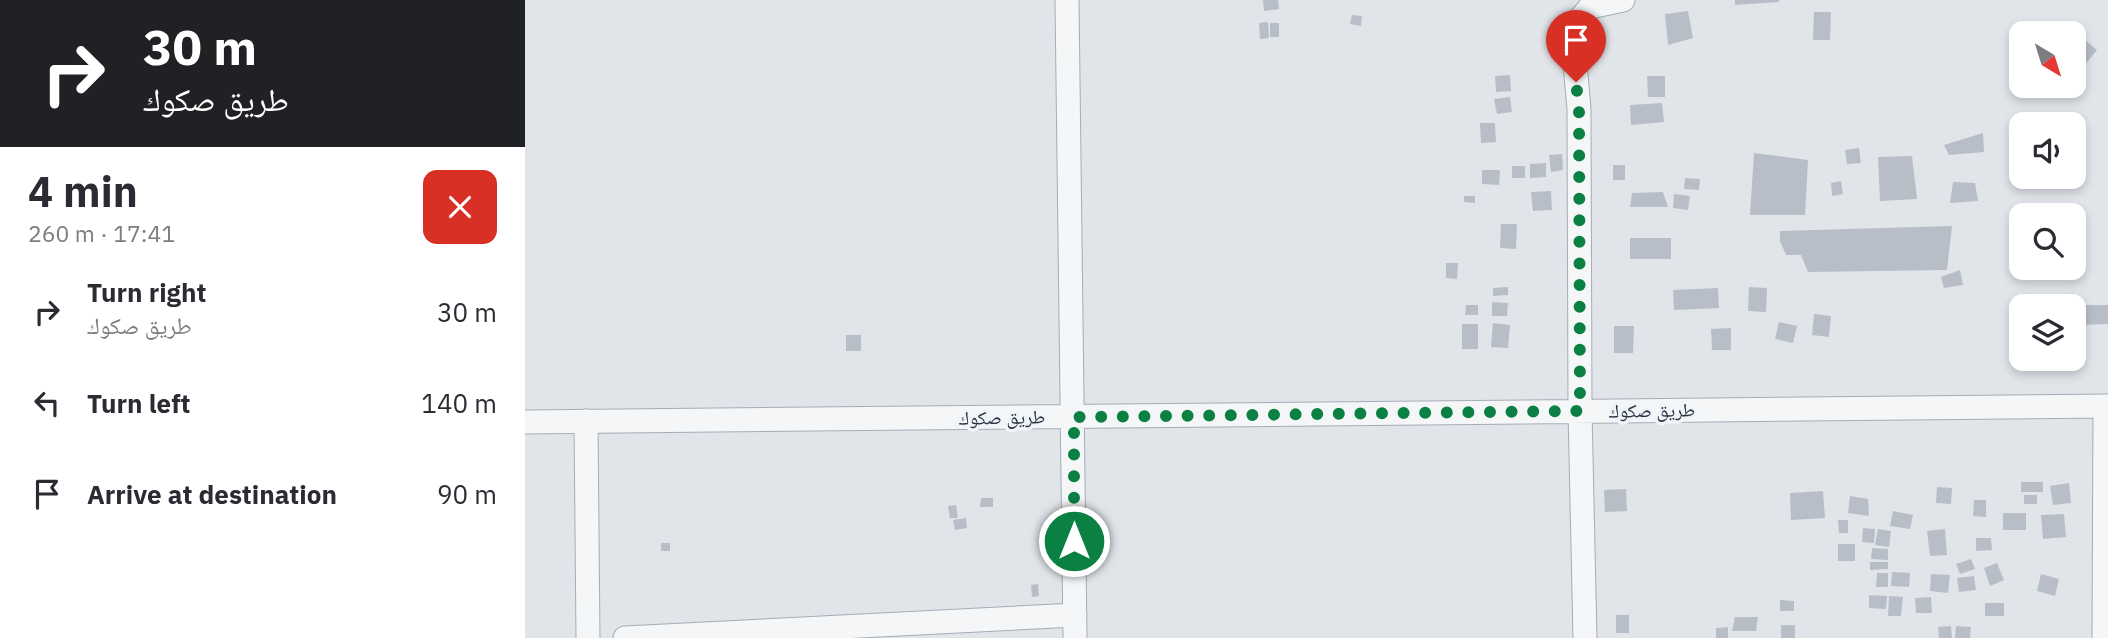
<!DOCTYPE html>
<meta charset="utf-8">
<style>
body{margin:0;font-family:"IBM Plex Sans","Noto Naskh Arabic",sans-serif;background:#f2f2f3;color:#2b2b33;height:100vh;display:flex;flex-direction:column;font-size:26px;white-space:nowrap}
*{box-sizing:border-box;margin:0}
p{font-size:23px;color:#7c7c81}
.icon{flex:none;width:38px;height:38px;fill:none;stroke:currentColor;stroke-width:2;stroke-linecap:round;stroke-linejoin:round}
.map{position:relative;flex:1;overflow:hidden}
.sheet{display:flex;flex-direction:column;background:#fff;width:525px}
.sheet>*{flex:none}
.guide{background:#202124;color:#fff;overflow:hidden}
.needle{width:46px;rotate:142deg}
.buttons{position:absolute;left:1484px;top:21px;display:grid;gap:14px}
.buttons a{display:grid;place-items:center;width:77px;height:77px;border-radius:14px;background:#fff;box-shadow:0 4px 10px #0003;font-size:35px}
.pin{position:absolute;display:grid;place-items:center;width:60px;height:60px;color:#fff;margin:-72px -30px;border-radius:50% 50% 50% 0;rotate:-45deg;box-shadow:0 0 7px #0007}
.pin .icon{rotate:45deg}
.me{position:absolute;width:77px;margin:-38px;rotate:0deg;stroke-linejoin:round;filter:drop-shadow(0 0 5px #0008)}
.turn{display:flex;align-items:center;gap:24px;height:147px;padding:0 28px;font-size:32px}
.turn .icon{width:91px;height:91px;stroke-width:2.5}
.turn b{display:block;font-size:49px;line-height:60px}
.round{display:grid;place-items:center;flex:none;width:74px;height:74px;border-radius:14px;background:#f2f2f3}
.head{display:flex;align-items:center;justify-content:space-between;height:119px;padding:0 28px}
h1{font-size:42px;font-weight:700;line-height:52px}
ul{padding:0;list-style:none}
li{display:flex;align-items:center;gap:21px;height:91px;padding:0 28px}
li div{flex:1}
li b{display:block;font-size:26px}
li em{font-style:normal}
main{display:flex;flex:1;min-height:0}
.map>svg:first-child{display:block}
.building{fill:#b8bec8}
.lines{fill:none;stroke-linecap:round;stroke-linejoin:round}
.street-casing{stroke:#a6acb5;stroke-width:25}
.street{stroke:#f4f6f8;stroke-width:23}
.route{stroke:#0b8043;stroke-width:12;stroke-dasharray:0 21.6}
.labels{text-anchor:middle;stroke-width:7;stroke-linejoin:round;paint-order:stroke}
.street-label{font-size:19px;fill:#283343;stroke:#f1f4f8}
</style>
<main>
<section class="sheet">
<div class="guide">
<div class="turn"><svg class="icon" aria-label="right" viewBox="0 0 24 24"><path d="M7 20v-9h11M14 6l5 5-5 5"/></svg><div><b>30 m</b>طريق صكوك</div></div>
</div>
<div class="head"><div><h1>4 min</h1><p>260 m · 17:41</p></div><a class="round" style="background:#d93025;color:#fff"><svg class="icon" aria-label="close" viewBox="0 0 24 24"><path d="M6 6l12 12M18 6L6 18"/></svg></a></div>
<ul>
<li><svg class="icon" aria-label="right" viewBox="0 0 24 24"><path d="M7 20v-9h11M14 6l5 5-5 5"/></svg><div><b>Turn right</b><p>طريق صكوك</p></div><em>30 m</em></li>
<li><svg class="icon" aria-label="left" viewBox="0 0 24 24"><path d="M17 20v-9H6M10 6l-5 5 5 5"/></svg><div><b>Turn left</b></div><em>140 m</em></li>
<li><svg class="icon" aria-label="arrive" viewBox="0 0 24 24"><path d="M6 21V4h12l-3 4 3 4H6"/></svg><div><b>Arrive at destination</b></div><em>90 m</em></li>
</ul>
</section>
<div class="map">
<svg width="1583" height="638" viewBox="0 0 1583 638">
<rect width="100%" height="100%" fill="#e1e5ea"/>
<path class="building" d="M 738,0 L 753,0 L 754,9 L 739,11 Z
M 1210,0 L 1254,0 L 1254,2 L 1210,5 Z
M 1163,11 L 1168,38 L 1143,45 L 1140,14 Z
M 1289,12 L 1306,12 L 1305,40 L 1288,40 Z
M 827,15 L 837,16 L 836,26 L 825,24 Z
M 743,22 L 744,38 L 735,39 L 734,23 Z
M 745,23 L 754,23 L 754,37 L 745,37 Z
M 1554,35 L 1572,50 L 1558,67 L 1549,59 L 1549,41 Z
M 985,75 L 986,91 L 971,92 L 970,76 Z
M 1122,76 L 1140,76 L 1140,97 L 1123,97 Z
M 985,97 L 987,112 L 972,114 L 969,99 Z
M 1137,103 L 1139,122 L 1106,125 L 1105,105 Z
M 955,123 L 970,123 L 971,142 L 956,143 Z
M 1458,133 L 1459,152 L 1424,155 L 1419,145 Z
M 1334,148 L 1336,163 L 1322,164 L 1320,150 Z
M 1229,153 L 1283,160 L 1280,215 L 1225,215 Z
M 1037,154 L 1038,170 L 1026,172 L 1024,155 Z
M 1387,156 L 1392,199 L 1355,201 L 1353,157 Z
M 1021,163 L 1021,177 L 1005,178 L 1005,164 Z
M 1088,165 L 1100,165 L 1100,180 L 1088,180 Z
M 987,166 L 1000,166 L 1000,178 L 987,178 Z
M 957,170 L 975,170 L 974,185 L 957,184 Z
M 1160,178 L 1175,179 L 1174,190 L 1159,189 Z
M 1316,181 L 1318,194 L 1307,196 L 1306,183 Z
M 1428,182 L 1450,183 L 1453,201 L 1425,203 Z
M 1026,191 L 1027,210 L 1008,211 L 1006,192 Z
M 1138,192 L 1143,207 L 1105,207 L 1107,193 Z
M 1149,194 L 1165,196 L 1163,210 L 1148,208 Z
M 939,196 L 950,196 L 950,203 L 939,202 Z
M 976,224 L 992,224 L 991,249 L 975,248 Z
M 1427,226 L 1422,270 L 1283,272 L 1276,255 L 1261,255 L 1255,241 L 1255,231 Z
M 1105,238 L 1146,238 L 1146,259 L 1105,259 Z
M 921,263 L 933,263 L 932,279 L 921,278 Z
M 1435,270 L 1438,285 L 1419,288 L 1416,277 Z
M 983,287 L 983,295 L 968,296 L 968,288 Z
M 1224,287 L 1242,288 L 1241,312 L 1223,311 Z
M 1193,288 L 1194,308 L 1149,310 L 1148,290 Z
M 1530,295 L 1533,306 L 1496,306 L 1496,296 Z
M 967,302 L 983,303 L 982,316 L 967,316 Z
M 941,305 L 953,305 L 953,315 L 940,315 Z
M 1551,305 L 1583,305 L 1583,324 L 1552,325 Z
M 1289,314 L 1306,316 L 1304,337 L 1287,335 Z
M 1254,322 L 1272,326 L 1268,343 L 1250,339 Z
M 968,323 L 985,325 L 983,348 L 966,347 Z
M 937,324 L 953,324 L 953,349 L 937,349 Z
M 1089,326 L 1109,326 L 1108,353 L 1089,353 Z
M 1206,328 L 1206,350 L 1187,350 L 1186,329 Z
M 321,335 L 336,335 L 336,351 L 321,351 Z
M 1496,482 L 1518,482 L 1518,492 L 1496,492 Z
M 1544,483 L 1546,503 L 1528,505 L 1525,486 Z
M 1412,487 L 1427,488 L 1426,504 L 1411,503 Z
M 1101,489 L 1102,511 L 1080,512 L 1079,490 Z
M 1298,491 L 1300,518 L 1266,520 L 1265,493 Z
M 1499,495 L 1512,495 L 1512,504 L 1499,504 Z
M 1325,496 L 1343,499 L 1344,516 L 1323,513 Z
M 456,498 L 468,498 L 468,507 L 455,507 Z
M 1449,500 L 1461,500 L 1461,517 L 1448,516 Z
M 431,505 L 433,518 L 425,518 L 423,506 Z
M 1368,511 L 1388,515 L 1385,529 L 1365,526 Z
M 1478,513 L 1501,513 L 1501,530 L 1478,530 Z
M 1539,514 L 1541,537 L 1518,539 L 1516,515 Z
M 441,518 L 442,528 L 430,530 L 428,520 Z
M 1313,520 L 1323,520 L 1323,533 L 1314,533 Z
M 1338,528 L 1350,529 L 1349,543 L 1337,542 Z
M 1353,529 L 1366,531 L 1364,547 L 1350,545 Z
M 1420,529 L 1422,555 L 1405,556 L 1402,531 Z
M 1451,538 L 1466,538 L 1467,550 L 1451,551 Z
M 136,543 L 145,543 L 145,551 L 136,551 Z
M 1313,544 L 1330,544 L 1330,561 L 1313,561 Z
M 1347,548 L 1363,549 L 1363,560 L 1346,559 Z
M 1446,559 L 1450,569 L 1435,574 L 1431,564 Z
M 1345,562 L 1363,562 L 1363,569 L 1345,570 Z
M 1472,563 L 1479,580 L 1465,586 L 1459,568 Z
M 1367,572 L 1385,573 L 1384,587 L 1366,586 Z
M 1352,573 L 1363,573 L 1363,587 L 1351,587 Z
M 1406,574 L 1425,575 L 1423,593 L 1405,591 Z
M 1516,574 L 1534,579 L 1530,596 L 1512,591 Z
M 1449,576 L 1451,590 L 1434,592 L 1432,578 Z
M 513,584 L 514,596 L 507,597 L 506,585 Z
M 1344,595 L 1362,596 L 1361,609 L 1344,608 Z
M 1364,596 L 1378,597 L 1376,616 L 1363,616 Z
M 1406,597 L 1407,613 L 1391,613 L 1390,598 Z
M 1255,600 L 1269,601 L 1269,611 L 1255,611 Z
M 1460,603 L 1479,603 L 1479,616 L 1460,616 Z
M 1091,615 L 1104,615 L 1104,633 L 1091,633 Z
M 1210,617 L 1233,617 L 1231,631 L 1207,631 Z
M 1256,625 L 1270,625 L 1270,638 L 1256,638 Z
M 1426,626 L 1427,638 L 1414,638 L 1413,627 Z
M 1431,626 L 1446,627 L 1445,638 L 1430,638 Z
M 1203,627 L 1203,638 L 1191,638 L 1191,628 Z"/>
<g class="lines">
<defs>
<path id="street" d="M 542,0 L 550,638
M 61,421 L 63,638
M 0,422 L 1583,406
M 100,638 L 550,615
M 1060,638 L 1055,411 L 1054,109 L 1047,29 L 1065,7 L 1098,0
M 1579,638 L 1580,406"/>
</defs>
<use href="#street" class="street-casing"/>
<use href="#street" class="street"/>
</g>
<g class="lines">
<path class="route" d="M 549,541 L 549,417 L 1055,411 L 1054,109 L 1051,82"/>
</g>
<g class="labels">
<g class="street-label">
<text transform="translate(1127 410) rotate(-1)" y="7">طريق صكوك</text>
<text transform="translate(477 417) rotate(-1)" y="7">طريق صكوك</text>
</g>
</g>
</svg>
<div class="buttons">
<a><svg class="needle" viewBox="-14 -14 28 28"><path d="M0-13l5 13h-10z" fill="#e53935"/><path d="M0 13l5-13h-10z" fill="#7c7c81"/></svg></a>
<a><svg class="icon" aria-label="sound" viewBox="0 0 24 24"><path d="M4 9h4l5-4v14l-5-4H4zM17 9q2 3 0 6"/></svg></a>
<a><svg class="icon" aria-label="search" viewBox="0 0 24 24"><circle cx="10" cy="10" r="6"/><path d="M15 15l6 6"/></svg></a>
<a><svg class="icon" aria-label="layers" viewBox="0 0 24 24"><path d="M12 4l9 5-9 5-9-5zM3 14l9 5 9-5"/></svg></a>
</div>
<div class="pin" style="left:1051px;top:82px;background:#d93025"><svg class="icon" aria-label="arrive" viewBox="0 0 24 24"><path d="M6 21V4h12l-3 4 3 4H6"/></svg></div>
<svg class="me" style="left:549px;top:541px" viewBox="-20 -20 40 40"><circle r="17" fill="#0b8043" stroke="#fff" stroke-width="3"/><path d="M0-11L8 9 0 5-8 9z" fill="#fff"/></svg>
</div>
</main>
